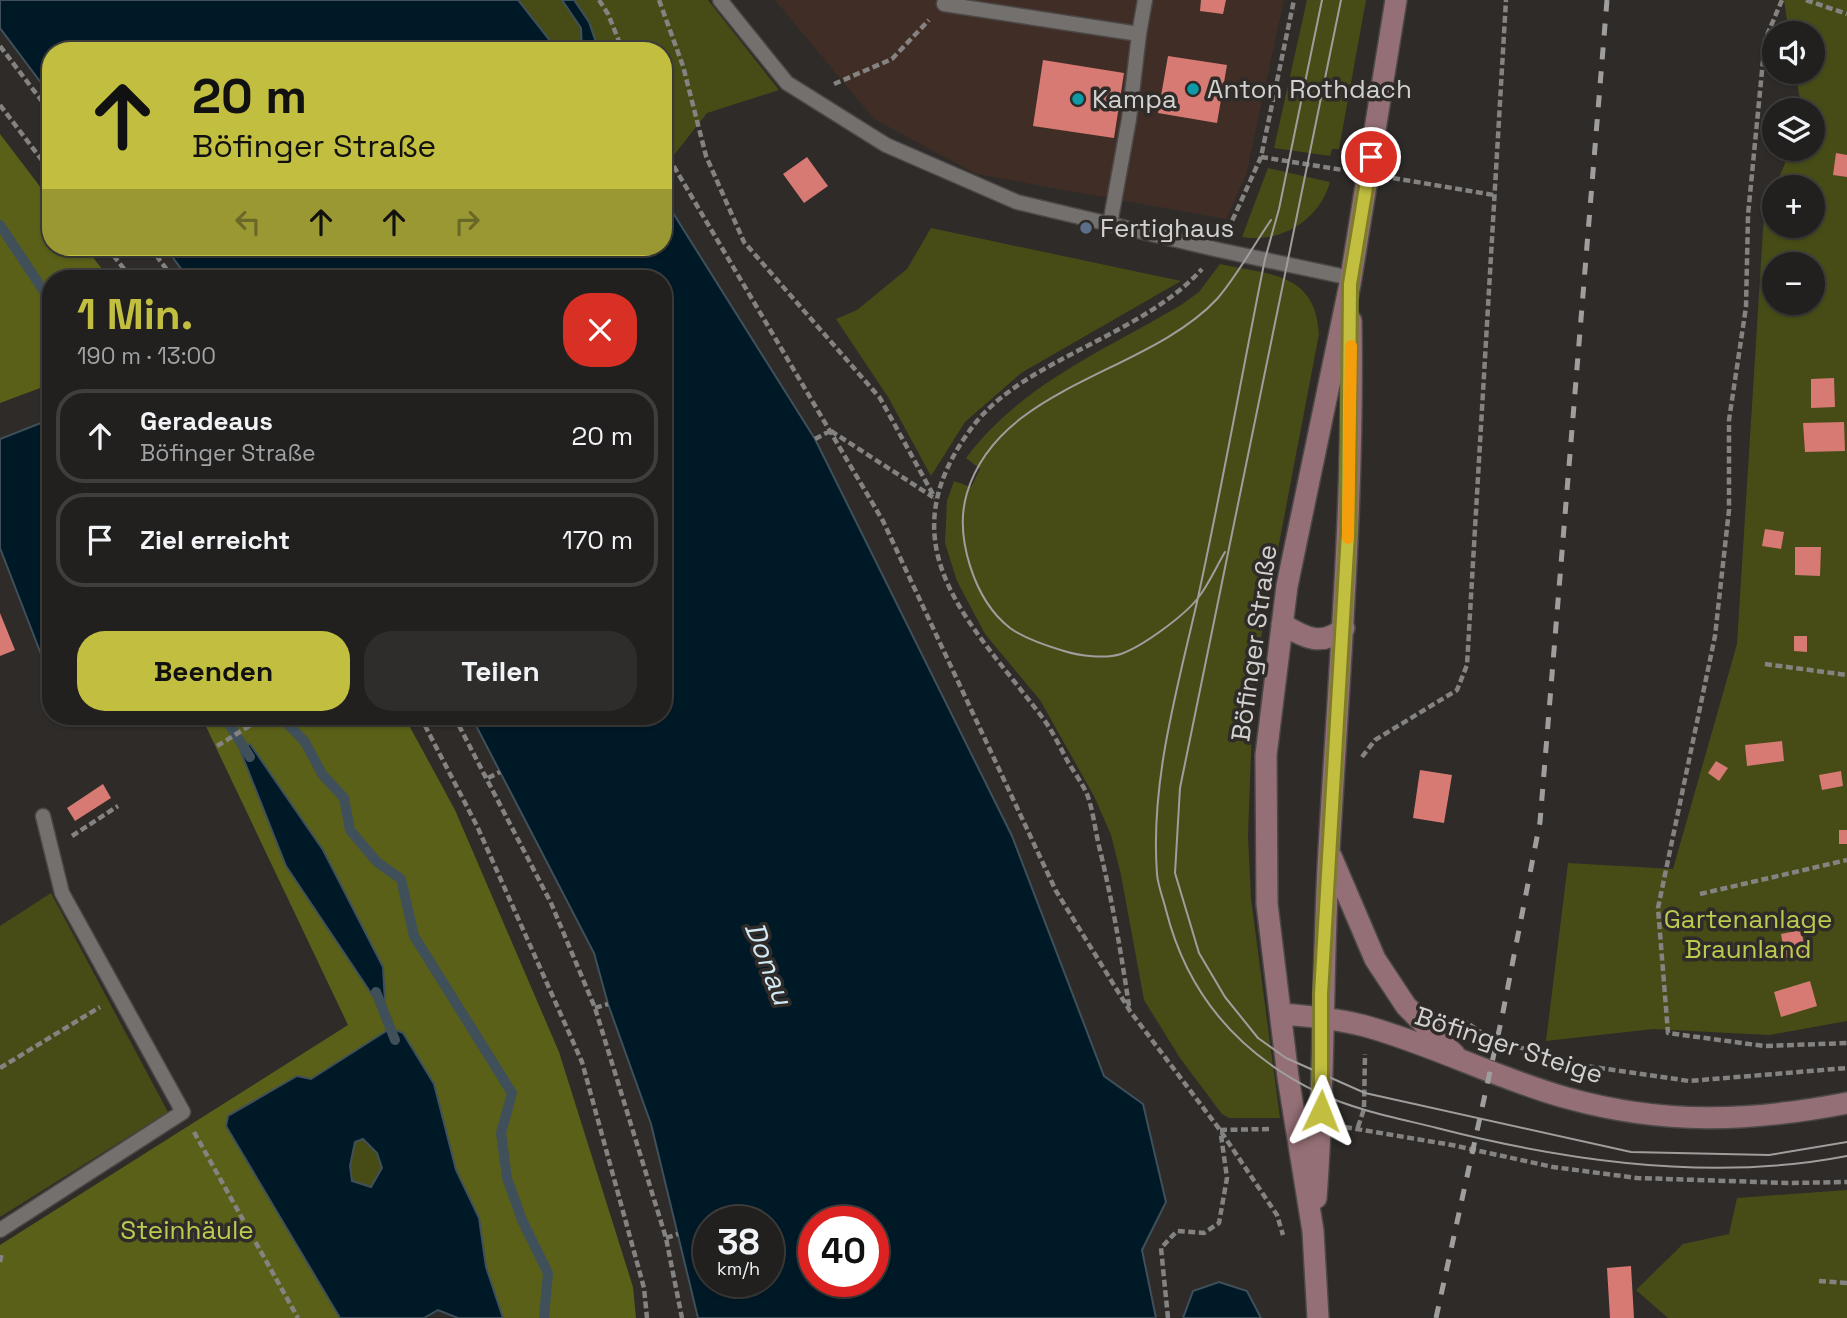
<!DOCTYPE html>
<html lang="de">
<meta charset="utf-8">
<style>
body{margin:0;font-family:"Space Grotesk",sans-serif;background:#2e2d2c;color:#f1f3f6;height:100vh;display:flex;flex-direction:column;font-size:26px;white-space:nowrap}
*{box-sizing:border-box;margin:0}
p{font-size:23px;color:#a2a3a4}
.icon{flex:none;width:38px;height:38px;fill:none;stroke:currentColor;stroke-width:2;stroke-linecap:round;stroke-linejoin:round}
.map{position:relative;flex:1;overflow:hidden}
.sheet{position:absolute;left:42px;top:270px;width:630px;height:455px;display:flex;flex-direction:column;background:#22201f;border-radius:28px;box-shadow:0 2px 5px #0004,0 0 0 2px #3f3e3d}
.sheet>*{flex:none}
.banner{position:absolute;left:42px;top:42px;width:630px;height:214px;border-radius:28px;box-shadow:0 2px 5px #0004,0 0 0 2px #3f3e3d;background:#c1be40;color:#111;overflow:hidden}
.fabs{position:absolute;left:1762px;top:21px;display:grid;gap:14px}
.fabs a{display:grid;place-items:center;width:63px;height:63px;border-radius:50%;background:#22201f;box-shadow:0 2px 5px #0004,0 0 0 2px #3f3e3d;font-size:35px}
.speed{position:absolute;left:693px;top:1206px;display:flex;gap:14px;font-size:35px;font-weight:700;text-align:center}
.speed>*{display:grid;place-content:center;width:91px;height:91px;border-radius:50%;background:#22201f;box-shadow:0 2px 5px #0004,0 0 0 2px #3f3e3d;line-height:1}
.speed small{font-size:18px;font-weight:400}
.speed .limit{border:10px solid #d22;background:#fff;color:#111}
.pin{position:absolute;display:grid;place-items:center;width:60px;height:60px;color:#fff;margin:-30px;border:4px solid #fff;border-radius:50%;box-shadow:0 2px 7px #0007}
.me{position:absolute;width:77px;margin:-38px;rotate:2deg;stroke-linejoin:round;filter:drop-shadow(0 0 5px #0008)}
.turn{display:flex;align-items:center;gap:24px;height:147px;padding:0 35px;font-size:32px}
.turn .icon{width:91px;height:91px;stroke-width:2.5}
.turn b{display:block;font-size:49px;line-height:60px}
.lanes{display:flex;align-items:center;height:66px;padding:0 35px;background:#0003;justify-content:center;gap:35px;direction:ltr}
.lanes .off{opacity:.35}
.round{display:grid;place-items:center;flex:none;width:74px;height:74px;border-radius:28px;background:#2e2d2c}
.headline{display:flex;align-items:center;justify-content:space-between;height:119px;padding:0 35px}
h1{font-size:42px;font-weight:700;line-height:52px;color:#c1be40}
.button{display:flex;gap:14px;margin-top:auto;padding:14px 35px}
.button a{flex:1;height:80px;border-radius:28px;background:#c1be40;color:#111;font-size:28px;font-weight:700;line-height:80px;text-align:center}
.button a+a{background:#2e2d2c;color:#f1f3f6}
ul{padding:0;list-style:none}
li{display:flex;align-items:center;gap:21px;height:94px;margin:0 14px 10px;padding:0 21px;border:4px solid #3f3e3d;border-radius:28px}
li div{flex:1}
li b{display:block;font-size:26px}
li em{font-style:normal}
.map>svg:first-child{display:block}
.commercial{fill:#402e26}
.green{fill:#474c17;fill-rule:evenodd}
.forest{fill:#5a6018;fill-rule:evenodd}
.water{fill:#001927;stroke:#3f505a;stroke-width:2;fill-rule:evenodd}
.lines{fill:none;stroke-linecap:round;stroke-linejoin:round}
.stream{stroke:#3f505a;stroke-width:10}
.building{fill:#d67a73}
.lane-casing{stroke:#4b4847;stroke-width:17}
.secondary-casing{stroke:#4b4847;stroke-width:24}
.path{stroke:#858381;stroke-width:4.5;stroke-dasharray:7 3.5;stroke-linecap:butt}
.lane{stroke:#73706e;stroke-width:14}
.secondary{stroke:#946f75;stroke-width:21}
.tram{stroke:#a09e9d;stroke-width:2}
.rail{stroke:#a09e9d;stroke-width:5;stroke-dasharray:12 12;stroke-linecap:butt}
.route-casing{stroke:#7d7c2a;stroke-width:18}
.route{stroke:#c1be40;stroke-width:12}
.slow{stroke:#f59e0b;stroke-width:12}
.culture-dot{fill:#0f9aa8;stroke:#2e2b29;stroke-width:2.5}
.service-dot{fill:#5c6f8a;stroke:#2e2b29;stroke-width:2.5}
.labels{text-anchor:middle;stroke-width:7;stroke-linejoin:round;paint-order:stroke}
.poi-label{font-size:26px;fill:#d3d1d0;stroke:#2e2b29;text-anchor:start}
.street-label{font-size:26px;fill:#d3d1d0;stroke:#2e2b29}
.park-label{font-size:26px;fill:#bec94f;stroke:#2e2b29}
.water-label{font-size:28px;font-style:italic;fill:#d2e8f5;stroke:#2e2b29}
</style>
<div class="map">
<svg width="1847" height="1318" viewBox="0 0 1847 1318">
<rect width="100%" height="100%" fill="#2e2b29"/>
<path class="commercial" d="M 775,0 L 1284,0 L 1246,175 L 1226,219 L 976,174 L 874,119 Z"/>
<path class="green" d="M 518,0 L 562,0 L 581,28 L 583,50 L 558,51 Z
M 574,0 L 708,0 L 779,90 L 707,113 L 663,169 L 663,51 L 599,51 L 589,22 Z
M 1307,0 L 1366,0 L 1339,149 L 1332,149 L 1330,156 L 1274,148 Z
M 1784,0 L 1847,0 L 1847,1021 L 1769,1035 L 1653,1029 L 1546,1041 L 1568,863 L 1673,869 L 1737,644 L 1764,215 L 1774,189 L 1774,226 L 1813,226 L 1813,187 L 1775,187 L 1791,149 L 1813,149 L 1813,110 L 1802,110 L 1795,72 L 1813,72 L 1813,33 L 1789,33 ZM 1774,264 L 1813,264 L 1813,303 L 1774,303 Z
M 1268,168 L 1330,182 C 1319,221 1281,243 1242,237 Z
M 931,228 L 1181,281 L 1021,373 L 965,422 L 931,476 L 888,397 L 836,319 L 857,310 L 907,269 Z
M 1220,264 C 1270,275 1315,272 1319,334 L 1254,675 L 1248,835 L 1251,899 L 1280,1118 L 1229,1118 L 1222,1114 L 1180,1058 L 1144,1000 L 1121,875 L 1111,835 L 1094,796 L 1040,700 L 985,634 L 957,581 L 945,543 L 947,501 L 954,481 L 971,487 L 980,469 L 966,458 C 1020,385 1105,350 1181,305 L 1199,292 Z
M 51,893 L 168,1112 L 0,1217 L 0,926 Z
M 363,1139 L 377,1153 L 382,1168 L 371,1187 L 352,1182 L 350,1166 L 355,1142 Z
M 1847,1190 L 1847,1318 L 1668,1318 L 1636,1290 L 1683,1244 L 1729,1234 L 1737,1198 Z"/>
<path class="forest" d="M 0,134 L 51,201 L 51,247 L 85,247 L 109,278 L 51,278 L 51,384 L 0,403 Z
M 201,716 L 404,716 L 455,810 L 559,1052 L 633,1287 L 636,1318 L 503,1318 L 486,1267 L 479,1218 L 456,1170 L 434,1084 L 391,1028 L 311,1079 L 226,1126 L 340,1318 L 0,1318 L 0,1245 L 348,1025 ZM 383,967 L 379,1005 L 363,978 Z"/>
<path class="water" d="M 0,0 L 518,0 L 558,51 L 51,51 L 51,96 L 0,28 Z
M 562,0 L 574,0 L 589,22 L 599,51 L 582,51 L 581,28 Z
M 663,197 L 815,439 L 1012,836 L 1104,1076 L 1143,1104 L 1166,1202 L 1142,1250 L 1156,1318 L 698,1318 L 651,1124 L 608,1004 L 594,953 L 471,716 L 663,716 L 663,278 L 188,278 L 165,247 L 663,247 ZM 709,1222 L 768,1222 L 768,1281 L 709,1281 ZM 814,1222 L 873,1222 L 873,1281 L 814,1281 Z
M 51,419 L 51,680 L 0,548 L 0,439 Z
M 250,744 L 323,850 L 383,967 L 385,1002 L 379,1005 L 286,866 L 240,750 Z
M 391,1028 L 403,1033 L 434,1084 L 456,1170 L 479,1218 L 486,1267 L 503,1318 L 458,1318 L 438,1310 L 424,1318 L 340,1318 L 226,1126 L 228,1116 L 297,1076 L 311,1079 ZM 363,1139 L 377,1153 L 382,1168 L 371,1187 L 352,1181 L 350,1166 L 355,1142 Z
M 1219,1282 L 1247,1291 L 1261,1318 L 1183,1318 L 1193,1291 Z"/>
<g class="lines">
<path class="stream" d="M 0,225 L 51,302
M 224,716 L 250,757
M 280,716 L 305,742 L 322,774 L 344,798 L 350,830 L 377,862 L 401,879 L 414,936 L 512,1093 L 501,1133 L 507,1178 L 522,1220 L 548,1273 L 544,1318
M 376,992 L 395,1040"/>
</g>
<path class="building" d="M 1201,0 L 1226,0 L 1223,14 L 1200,11 Z
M 1168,56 L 1227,65 L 1217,123 L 1158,113 Z
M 1043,60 L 1124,73 L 1114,138 L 1033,126 Z
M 1836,153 L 1847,155 L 1847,177 L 1833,175 Z
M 807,157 L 828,186 L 804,203 L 783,174 Z
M 1834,378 L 1835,407 L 1811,408 L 1811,379 Z
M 1844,422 L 1845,451 L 1805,452 L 1803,423 Z
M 1765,529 L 1784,532 L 1781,549 L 1762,546 Z
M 1795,547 L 1821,547 L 1820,576 L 1795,575 Z
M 0,613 L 15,650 L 0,656 Z
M 1794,636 L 1807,636 L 1807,652 L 1794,651 Z
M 1782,741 L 1784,761 L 1747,766 L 1745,745 Z
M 1716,761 L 1728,768 L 1719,781 L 1708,773 Z
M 1420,770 L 1452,775 L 1444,823 L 1413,818 Z
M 1841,771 L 1843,786 L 1822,790 L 1819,775 Z
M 103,784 L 111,798 L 75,821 L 67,808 Z
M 1839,830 L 1847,830 L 1847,844 L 1839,844 Z
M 1801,930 L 1806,954 L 1785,958 L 1781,934 Z
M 1810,981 L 1817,1006 L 1781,1017 L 1774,992 Z
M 1631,1266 L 1634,1318 L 1610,1318 L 1607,1268 Z"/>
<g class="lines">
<defs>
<path id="lane" d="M 720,0 L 787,83 L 886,145 L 1017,202 L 1219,250 L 1351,278
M 945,0 L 944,4 L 1139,34 L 1145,0
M 1110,224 L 1129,119 L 1139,34
M 0,1230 L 183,1112 L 62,893 L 43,816"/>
<path id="secondary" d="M 1282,624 C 1305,638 1322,647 1344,628
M 1331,856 L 1375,959 L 1406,1006 L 1455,1055
M 1281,1014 C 1309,1016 1338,1019 1365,1026 C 1434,1045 1498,1079 1567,1098 C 1664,1125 1749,1122 1847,1103
M 1316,1198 C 1325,1082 1322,966 1329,850 C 1339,674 1354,498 1351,321
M 1318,1318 L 1313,1231 L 1288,1077 L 1267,904 L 1266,755 L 1287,586 L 1350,284 L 1396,0"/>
</defs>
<use href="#lane" class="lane-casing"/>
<use href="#secondary" class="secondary-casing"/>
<path class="path" d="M 599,0 L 608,14 L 623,51
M 659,0 L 683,66 L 706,156 L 744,242 L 880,398 L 935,498
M 1782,0 L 1765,40 L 1748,215 L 1746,307 L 1729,420 L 1729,510 L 1715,636 L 1658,908 L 1668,1033 L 1764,1046 L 1847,1043
M 1806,0 L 1847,14
M 0,46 L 51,113
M 834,84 L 892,59 L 929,20
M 0,105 L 51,172
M 663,148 L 883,521 L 1056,891 L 1130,1011 L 1220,1130 L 1277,1215 L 1283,1235
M 1261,157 L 1343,170
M 1393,178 L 1494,195
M 1228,230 L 1261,157 L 1294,0
M 107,247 L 131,278
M 150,247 L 173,278
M 831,431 L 933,497
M 815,439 L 830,431
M 1765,664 L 1847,675
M 420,716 L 477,826 L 582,1062 L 644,1288 L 647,1318
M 454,716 L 551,903 L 595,1008 L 666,1238 L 682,1318
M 217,746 L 251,725 L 246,716
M 1362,757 L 1375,740 L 1457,690 L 1467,665 L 1506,0
M 488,778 L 500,772
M 72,836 L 118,806
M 1700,894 L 1847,860
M 1129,1006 C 1121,952 1112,899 1099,846 C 1095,829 1093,810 1087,794 C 1082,783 1074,772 1068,762 C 1060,747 1052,730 1042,717 C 970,621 882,547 973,426 C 1024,359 1142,336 1202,269
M 595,1008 L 608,1004
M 1461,1019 L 1490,1038 L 1573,1064 L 1689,1081 L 1847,1068
M 0,1068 L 100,1007
M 1345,1127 L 1452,1145 L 1553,1167 L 1637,1178 L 1789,1183 L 1847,1182
M 1358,1127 L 1364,1109 L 1365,1054
M 1220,1130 L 1270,1129
M 194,1132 L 298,1318
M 666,1238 L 678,1234
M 0,1262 L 2,1252
M 1819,1281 L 1847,1283
M 1168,1318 L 1161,1248 L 1177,1231 L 1204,1233 L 1219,1223 L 1227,1178 L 1221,1135"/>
<use href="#lane" class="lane"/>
<use href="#secondary" class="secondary"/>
<path class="tram" d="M 1322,0 L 1279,209 L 1265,259 C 1242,373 1222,488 1197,602 C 1177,690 1150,783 1157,874 C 1158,886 1163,898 1166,910 C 1187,994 1240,1055 1319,1093 C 1355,1110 1397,1118 1437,1128 C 1569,1162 1713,1182 1847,1156
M 1341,0 L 1180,788 L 1175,873 L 1199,953 L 1225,997 L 1258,1038 L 1286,1058 L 1365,1093 L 1631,1152 L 1769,1155 L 1847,1142
M 1225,552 C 1216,567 1209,584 1198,598 C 1184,616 1143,646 1121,654 C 1105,659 1080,656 1064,651 C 1047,646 1025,639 1010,628 C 974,600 954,536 967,493 C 999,385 1147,374 1217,299 C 1237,276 1253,246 1271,220"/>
<path class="rail" d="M 1436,1318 L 1502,1017 L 1540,822 L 1607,0"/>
</g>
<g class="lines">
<defs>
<path id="route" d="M 1321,1111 L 1321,994 L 1348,533 L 1350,284 L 1371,157"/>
</defs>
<use href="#route" class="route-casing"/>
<use href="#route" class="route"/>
<path class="slow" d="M 1348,538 L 1351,346"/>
</g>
<g class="culture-dot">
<circle cx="1193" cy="89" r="7"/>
<circle cx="1078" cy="99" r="7"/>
</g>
<circle class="service-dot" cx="1086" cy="228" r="7"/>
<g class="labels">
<g class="poi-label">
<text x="1207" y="98">Anton Rothdach</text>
<text x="1092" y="108">Kampa</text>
<text x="1100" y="237">Fertighaus</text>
</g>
<g class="street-label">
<text transform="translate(1254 643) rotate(-82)" y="9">Böfinger Straße</text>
<text transform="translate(1509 1045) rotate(18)" y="9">Böfinger Steige</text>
</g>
<g class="park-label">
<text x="1748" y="928">Gartenanlage<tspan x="1748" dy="30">Braunland</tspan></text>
<text x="187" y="1239">Steinhäule</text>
</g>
<g class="water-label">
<text transform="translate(769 963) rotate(69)" y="10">Donau</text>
</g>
</g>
</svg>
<div class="fabs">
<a><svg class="icon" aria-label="sound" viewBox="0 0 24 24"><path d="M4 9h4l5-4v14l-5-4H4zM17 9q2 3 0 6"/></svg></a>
<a><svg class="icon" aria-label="layers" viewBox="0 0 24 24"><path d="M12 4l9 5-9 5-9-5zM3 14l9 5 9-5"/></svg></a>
<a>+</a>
<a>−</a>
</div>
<div class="speed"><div>38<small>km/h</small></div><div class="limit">40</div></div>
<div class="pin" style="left:1371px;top:157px;background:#d93025"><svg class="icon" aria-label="arrive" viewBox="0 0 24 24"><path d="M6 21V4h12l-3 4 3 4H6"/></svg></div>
<svg class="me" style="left:1321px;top:1111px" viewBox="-20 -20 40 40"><path d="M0-17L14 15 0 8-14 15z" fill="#c1be40" stroke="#fff" stroke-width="4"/></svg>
<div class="banner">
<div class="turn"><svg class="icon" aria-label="ahead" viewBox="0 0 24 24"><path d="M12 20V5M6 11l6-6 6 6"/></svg><div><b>20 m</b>Böfinger Straße</div></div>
<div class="lanes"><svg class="icon off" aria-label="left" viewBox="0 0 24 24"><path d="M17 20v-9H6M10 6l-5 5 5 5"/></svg><svg class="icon" aria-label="ahead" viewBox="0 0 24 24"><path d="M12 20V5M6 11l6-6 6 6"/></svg><svg class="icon" aria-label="ahead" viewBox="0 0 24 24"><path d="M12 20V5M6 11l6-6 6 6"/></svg><svg class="icon off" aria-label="right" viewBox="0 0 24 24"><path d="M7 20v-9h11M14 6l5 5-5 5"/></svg></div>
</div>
<section class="sheet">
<div class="headline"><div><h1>1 Min.</h1><p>190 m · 13:00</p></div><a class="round" style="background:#d93025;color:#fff"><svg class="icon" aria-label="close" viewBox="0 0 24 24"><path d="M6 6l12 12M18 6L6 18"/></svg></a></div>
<ul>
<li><svg class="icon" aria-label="ahead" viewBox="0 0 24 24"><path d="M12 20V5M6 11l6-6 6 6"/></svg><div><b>Geradeaus</b><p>Böfinger Straße</p></div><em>20 m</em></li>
<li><svg class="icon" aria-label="arrive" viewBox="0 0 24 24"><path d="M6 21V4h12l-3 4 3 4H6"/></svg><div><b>Ziel erreicht</b></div><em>170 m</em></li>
</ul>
<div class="button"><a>Beenden</a><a>Teilen</a></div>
</section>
</div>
